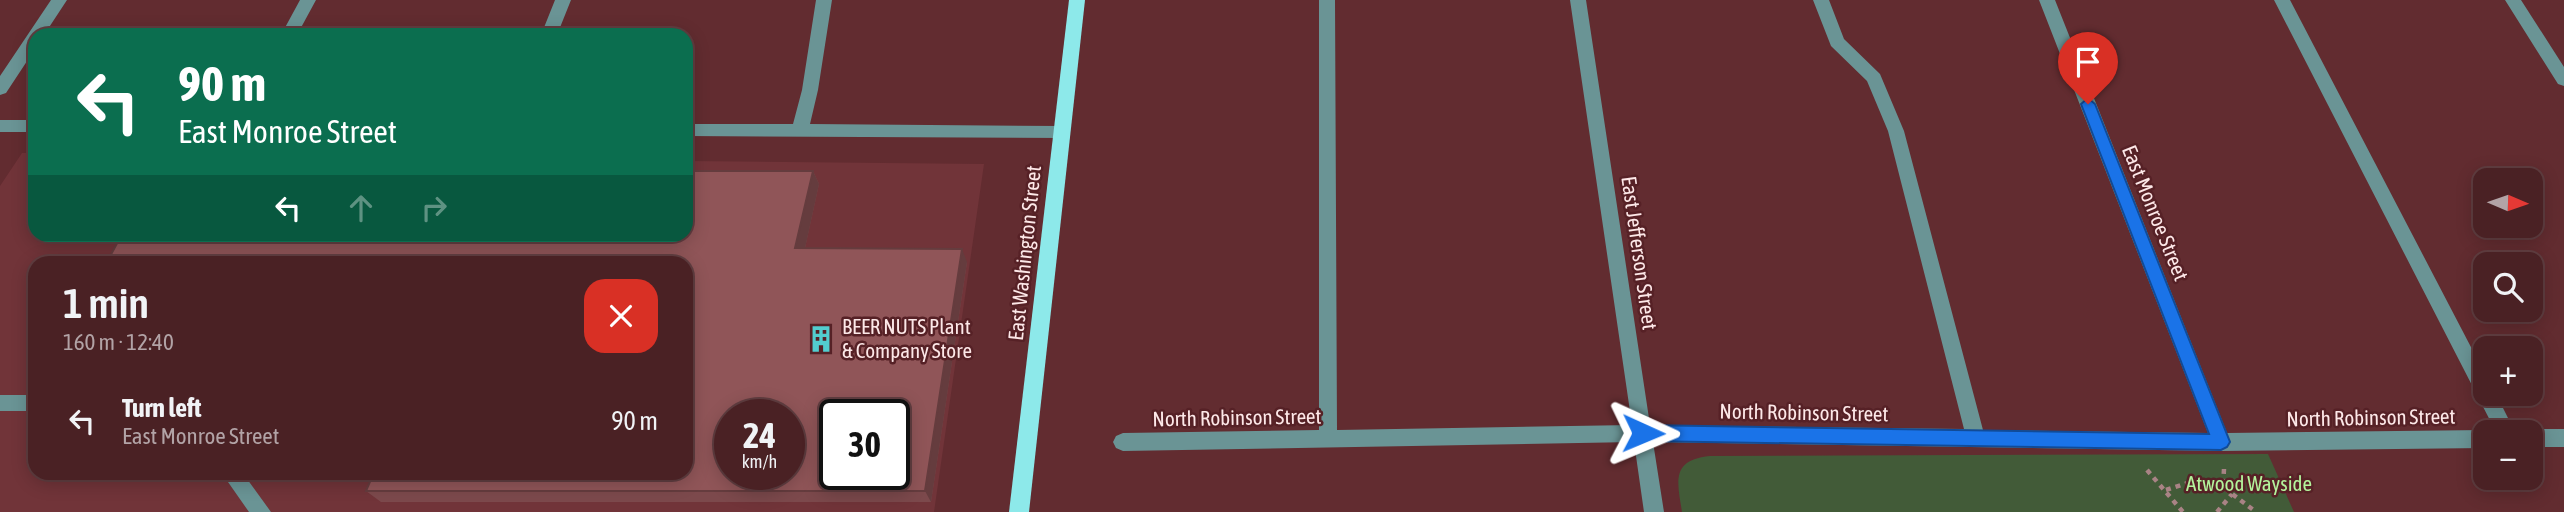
<!DOCTYPE html>
<meta charset="utf-8">
<style>
body{margin:0;font-family:"Asap Condensed",sans-serif;background:#542e31;color:#f1f3f6;height:100vh;display:flex;flex-direction:column;font-size:26px;white-space:nowrap}
*{box-sizing:border-box;margin:0}
p{font-size:23px;color:#b2a3a6}
.icon{flex:none;width:38px;height:38px;fill:none;stroke:currentColor;stroke-width:2;stroke-linecap:round;stroke-linejoin:round}
.map{position:relative;flex:1;overflow:hidden}
.details{position:absolute;left:28px;top:256px;width:665px;height:224px;display:flex;flex-direction:column;background:#4a2124;border-radius:21px;box-shadow:0 4px 18px #0003,0 0 0 2px #613e41}
.details>*{flex:none}
.banner{position:absolute;left:28px;top:28px;width:665px;height:214px;border-radius:21px;box-shadow:0 4px 18px #0003,0 0 0 2px #613e41;background:#0b6e4f;color:#fff;overflow:hidden}
.needle{width:46px;rotate:92deg}
.tools{position:absolute;left:2473px;top:168px;display:grid;gap:14px}
.tools a{display:grid;place-items:center;width:70px;height:70px;border-radius:14px;background:#4a2124;box-shadow:0 4px 18px #0003,0 0 0 2px #613e41;font-size:35px}
.speed{position:absolute;left:714px;top:399px;display:flex;gap:14px;font-size:35px;font-weight:700;text-align:center}
.speed>*{display:grid;place-content:center;width:91px;height:91px;border-radius:50%;background:#4a2124;box-shadow:0 4px 18px #0003,0 0 0 2px #613e41;line-height:1}
.speed small{font-size:18px;font-weight:400}
.speed .limit{border:4px solid #111;border-radius:10px;background:#fff;color:#111}
.pin{position:absolute;display:grid;place-items:center;width:60px;height:60px;color:#fff;margin:-72px -30px;border-radius:50% 50% 50% 0;rotate:-45deg;box-shadow:0 0 7px #0007}
.pin .icon{rotate:45deg}
.me{position:absolute;width:77px;margin:-38px;rotate:91deg;stroke-linejoin:round;filter:drop-shadow(0 0 5px #0008)}
.turn{display:flex;align-items:center;gap:24px;height:147px;padding:0 35px;font-size:32px}
.turn .icon{width:91px;height:91px;stroke-width:2.5}
.turn b{display:block;font-size:49px;line-height:60px}
.lanes{display:flex;align-items:center;height:66px;padding:0 35px;background:#0003;justify-content:center;gap:35px;direction:ltr}
.lanes .off{opacity:.35}
.round{display:grid;place-items:center;flex:none;width:74px;height:74px;border-radius:21px;background:#542e31}
.head{display:flex;align-items:center;justify-content:space-between;height:119px;padding:0 35px}
h1{font-size:42px;font-weight:600;line-height:52px}
ul{padding:0;list-style:none}
li{display:flex;align-items:center;gap:21px;height:91px;padding:0 35px}
li div{flex:1}
li b{display:block;font-size:26px}
li em{font-style:normal}
.map>svg:first-child{display:block}
.built{fill:#713439;fill-rule:evenodd}
.green{fill:#425b38}
.lines{fill:none;stroke-linecap:round;stroke-linejoin:round}
.path{stroke:#a98385;stroke-width:4.5;stroke-dasharray:5 5;stroke-linecap:butt}
.minor{fill:#6a9495;fill-rule:evenodd}
.major{fill:#8de9ea;fill-rule:evenodd}
.wall{fill:#7c494c}
.shaded-wall{fill:#653c3e}
.building{fill:#905558;stroke:#653c3e;stroke-width:2;fill-rule:evenodd}
.route{fill:#1a73e8;stroke:#114b97;stroke-width:2}
.labels{text-anchor:middle;stroke-width:5;stroke-linejoin:round;paint-order:stroke}
.street-label{font-size:21px;fill:#fde8e8;stroke:#562126}
.poi-label{font-size:21px;fill:#fde8e8;stroke:#562126;text-anchor:start}
.park-label{font-size:21px;fill:#b4f49c;stroke:#562126}
</style>
<div class="map">
<svg width="2564" height="512" viewBox="0 0 2564 512">
<rect width="100%" height="100%" fill="#622c30"/>
<path class="built" d="M 22,153 L 35,153 L 35,234 L 686,234 L 686,161 L 984,164 L 934,512 L 0,512 L 0,186 ZM 35,262 L 686,262 L 686,472 L 35,472 ZM 730,415 L 789,415 L 789,474 L 730,474 ZM 835,415 L 894,415 L 894,474 L 835,474 Z"/>
<path class="green" d="M 2268,454 L 2294,512 L 1682,512 C 1677,481 1671,460 1710,456 Z"/>
<g class="lines">
<path class="path" d="M 2224,469 L 2223,487 L 2256,512
M 2147,470 L 2183,512
M 2166,490 L 2194,481 L 2223,487
M 2217,512 L 2232,494"/>
<path class="minor" d="M 51,0 L 67,0 L 44,35 L 35,35 L 35,49 L 6,93 L 0,95 L 0,76 Z
M 300,0 L 316,0 L 297,35 L 281,35 Z
M 555,0 L 571,0 L 557,35 L 541,35 Z
M 816,0 L 832,0 L 818,90 L 810,124 L 1061,126 L 1067,128 L 1069,133 L 1067,138 L 686,136 L 686,124 L 793,124 L 802,90 Z
M 1319,0 L 1335,0 L 1337,430 L 1632,425 L 1570,0 L 1586,0 L 1650,425 L 1964,429 L 1888,131 L 1867,81 L 1831,46 L 1813,0 L 1829,0 L 1844,39 L 1880,74 L 1904,131 L 1983,430 L 2208,433 L 2039,0 L 2055,0 L 2227,433 L 2485,430 L 2490,432 L 2485,432 L 2485,448 L 2221,451 L 1653,442 L 1664,512 L 1644,512 L 1634,442 L 1123,451 L 1116,448 L 1113,442 L 1116,436 L 1123,433 L 1319,430 Z
M 2274,0 L 2290,0 L 2485,374 L 2485,394 L 2496,394 L 2515,432 L 2496,432 Z
M 2505,0 L 2521,0 L 2564,67 L 2564,86 L 2558,84 Z
M 0,120 L 35,120 L 35,132 L 0,132 Z
M 0,395 L 35,395 L 35,411 L 0,411 Z
M 2530,429 L 2564,429 L 2564,447 L 2530,447 L 2530,432 L 2523,432 Z
M 221,472 L 242,472 L 271,512 L 249,512 Z"/>
<path class="major" d="M 1069,0 L 1085,0 L 1029,512 L 1009,512 Z"/>
</g>
<path class="wall" d="M 813,171 L 819,184 L 805,248 L 967,262 L 931,502 L 381,502 L 366,491 L 686,262 L 122,234 L 497,235 Z"/>
<path class="shaded-wall" d="M 813,171 L 819,184 L 802,262 L 795,248 Z
M 962,249 L 967,262 L 931,502 L 925,491 Z"/>
<path class="building" d="M 686,171 L 813,171 L 795,248 L 962,249 L 925,491 L 366,491 L 374,472 L 686,472 L 686,262 L 107,262 L 122,234 L 686,234 ZM 730,415 L 789,415 L 789,474 L 730,474 ZM 835,415 L 894,415 L 894,474 L 835,474 Z"/>
<path class="route" d="M 2088,98 L 2095,104 L 2230,442 L 2227,447 L 2221,450 L 1643,441 L 1636,439 L 1634,433 L 1636,428 L 1643,425 L 2209,434 L 2081,104 Z"/>
<defs>
<symbol id="building-bare" viewBox="-9 -9 18 18"><path d="M-4-6H4V6H1V3H-1V6H-4ZM-2.5-4.3h1.7v1.8h-1.7ZM.8-4.3h1.7v1.8H.8ZM-2.5-1h1.7V.8h-1.7ZM.8-1h1.7V.8H.8Z" fill="#52cdcf" stroke="#562126" stroke-width="2.5" paint-order="stroke"/></symbol>
</defs>
<g fill-rule="evenodd">
<use href="#building-bare" x="802" y="320" width="38" height="38"/>
</g>
<g class="labels">
<g class="street-label">
<text transform="translate(2155 213) rotate(68)" y="7">East Monroe Street</text>
<text transform="translate(1025 253) rotate(-84)" y="7">East Washington Street</text>
<text transform="translate(1639 253) rotate(82)" y="7">East Jefferson Street</text>
<text transform="translate(1804 413) rotate(1)" y="7">North Robinson Street</text>
<text transform="translate(1237 418) rotate(-1)" y="7">North Robinson Street</text>
<text transform="translate(2371 418) rotate(-1)" y="7">North Robinson Street</text>
</g>
<g class="poi-label">
<text x="842" y="334">BEER NUTS Plant<tspan x="842" dy="24">&amp; Company Store</tspan></text>
</g>
<g class="park-label">
<text x="2249" y="491">Atwood Wayside</text>
</g>
</g>
</svg>
<div class="tools">
<a><svg class="needle" viewBox="-14 -14 28 28"><path d="M0-13l5 13h-10z" fill="#e53935"/><path d="M0 13l5-13h-10z" fill="#b2a3a6"/></svg></a>
<a><svg class="icon" aria-label="search" viewBox="0 0 24 24"><circle cx="10" cy="10" r="6"/><path d="M15 15l6 6"/></svg></a>
<a>+</a>
<a>−</a>
</div>
<div class="speed"><div>24<small>km/h</small></div><div class="limit">30</div></div>
<div class="pin" style="left:2088px;top:104px;background:#d93025"><svg class="icon" aria-label="arrive" viewBox="0 0 24 24"><path d="M6 21V4h12l-3 4 3 4H6"/></svg></div>
<svg class="me" style="left:1643px;top:433px" viewBox="-20 -20 40 40"><path d="M0-17L14 15 0 8-14 15z" fill="#1a73e8" stroke="#fff" stroke-width="4"/></svg>
<div class="banner">
<div class="turn"><svg class="icon" aria-label="left" viewBox="0 0 24 24"><path d="M17 20v-9H6M10 6l-5 5 5 5"/></svg><div><b>90 m</b>East Monroe Street</div></div>
<div class="lanes"><svg class="icon" aria-label="left" viewBox="0 0 24 24"><path d="M17 20v-9H6M10 6l-5 5 5 5"/></svg><svg class="icon off" aria-label="ahead" viewBox="0 0 24 24"><path d="M12 20V5M6 11l6-6 6 6"/></svg><svg class="icon off" aria-label="right" viewBox="0 0 24 24"><path d="M7 20v-9h11M14 6l5 5-5 5"/></svg></div>
</div>
<section class="details">
<div class="head"><div><h1>1 min</h1><p>160 m · 12:40</p></div><a class="round" style="background:#d93025;color:#fff"><svg class="icon" aria-label="close" viewBox="0 0 24 24"><path d="M6 6l12 12M18 6L6 18"/></svg></a></div>
<ul>
<li><svg class="icon" aria-label="left" viewBox="0 0 24 24"><path d="M17 20v-9H6M10 6l-5 5 5 5"/></svg><div><b>Turn left</b><p>East Monroe Street</p></div><em>90 m</em></li>
</ul>
</section>
</div>
